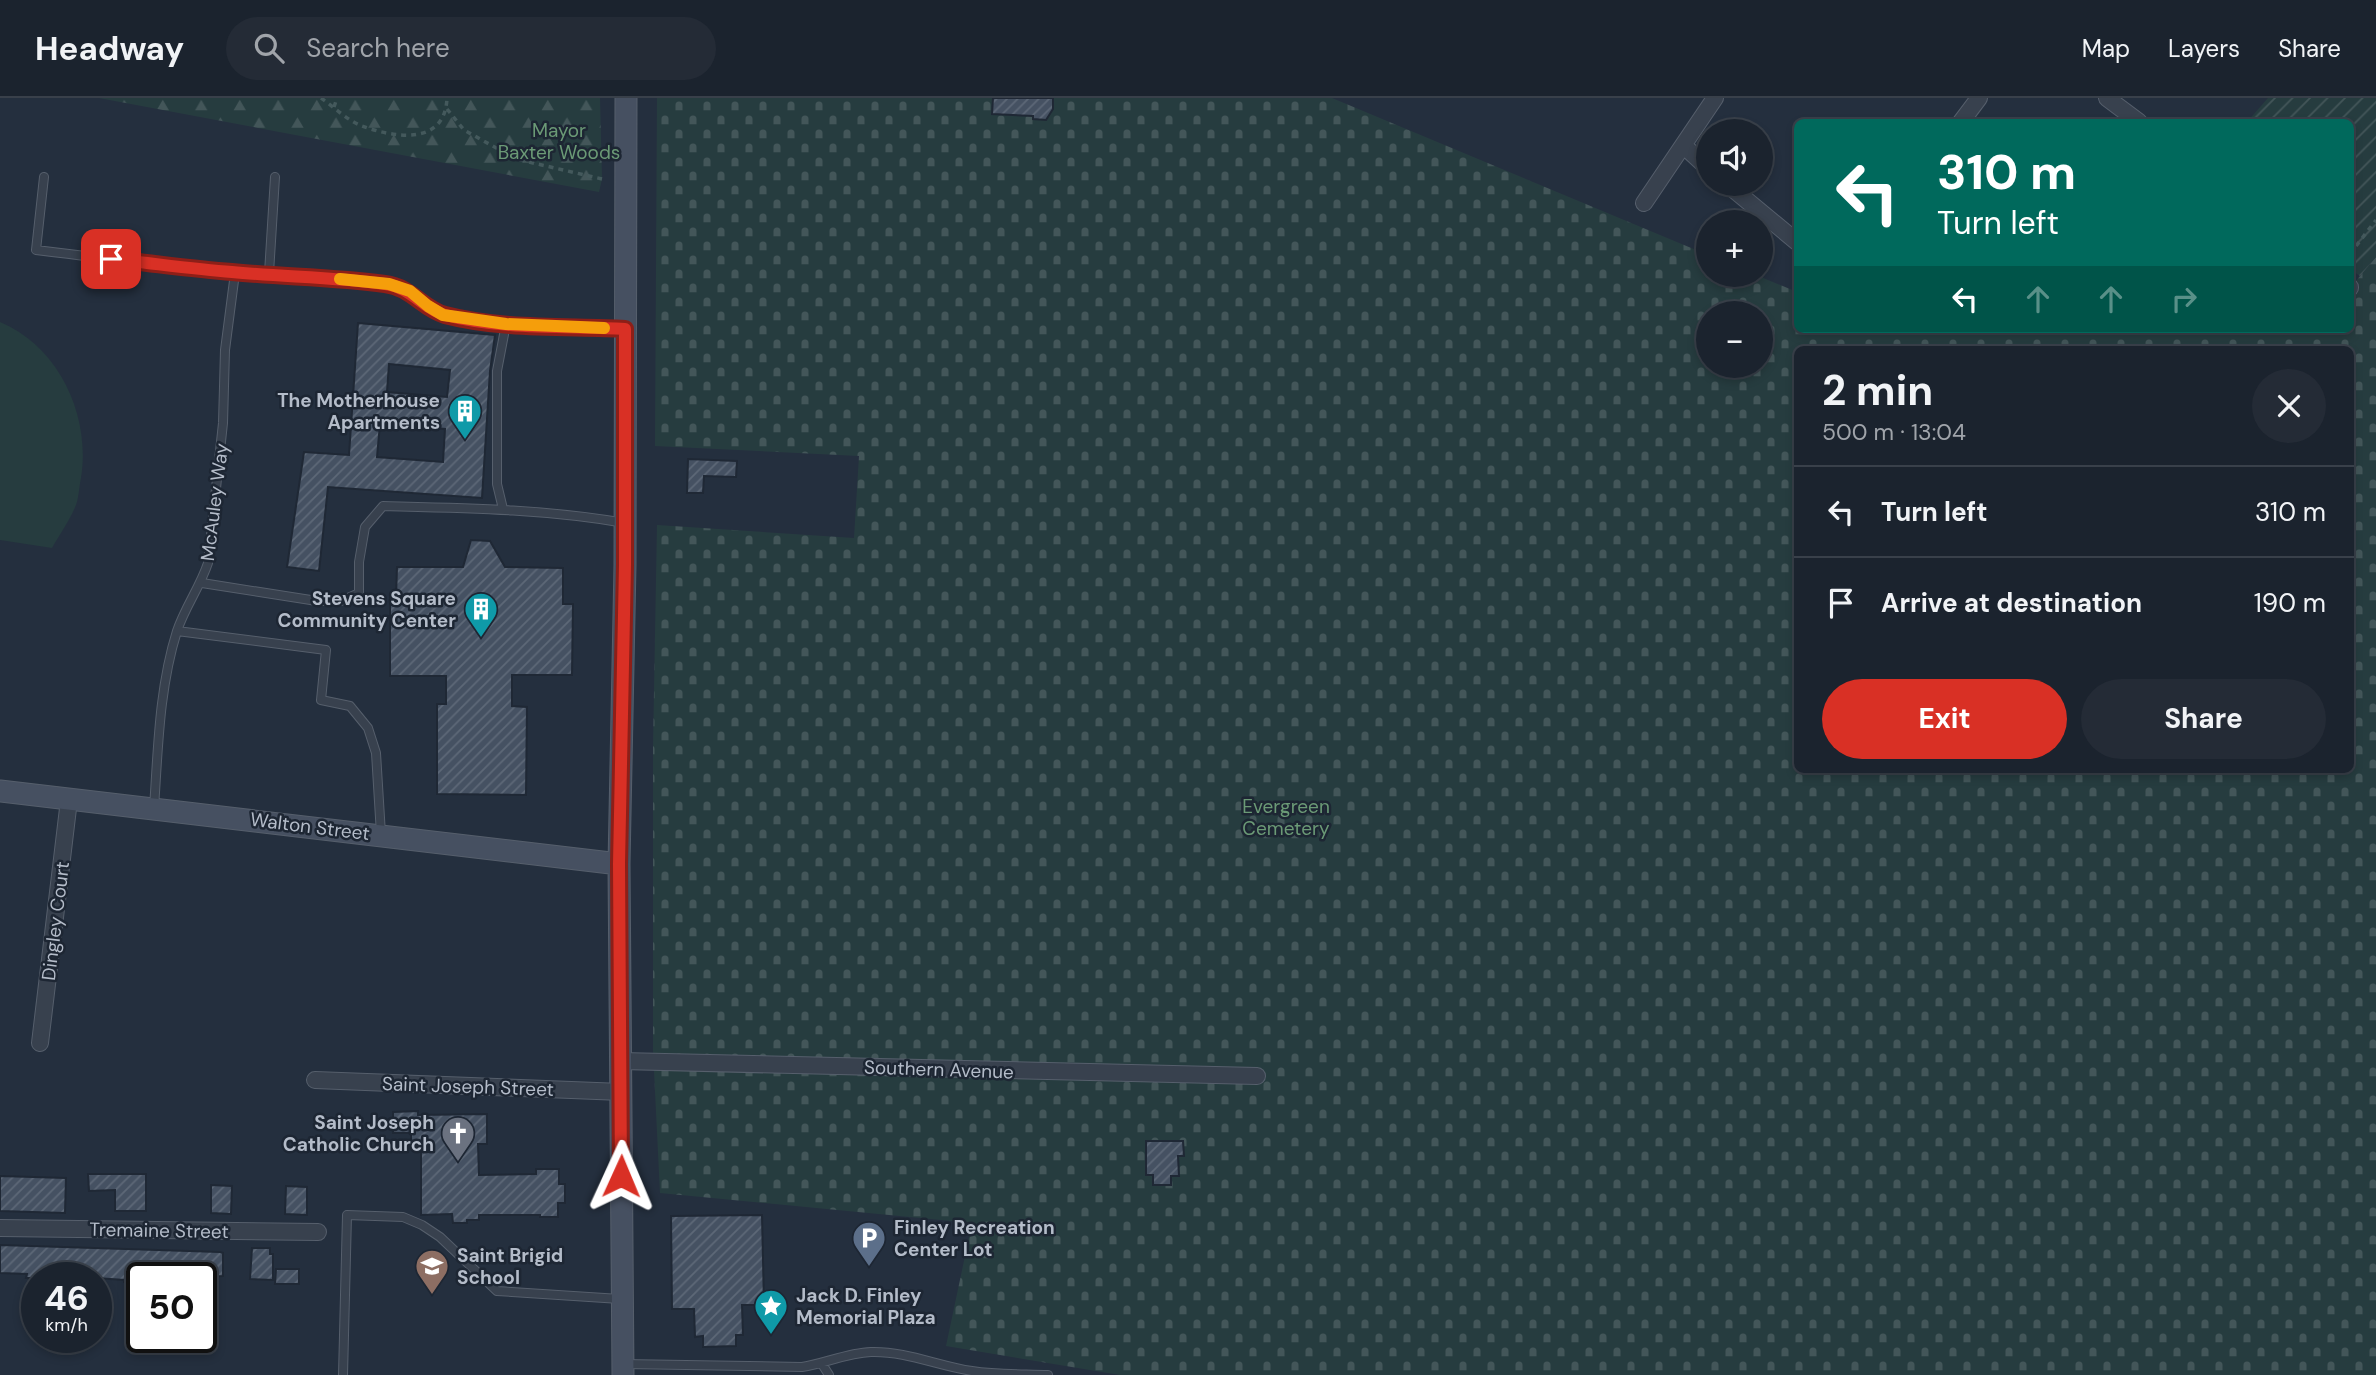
<!DOCTYPE html>
<meta charset="utf-8">
<style>
body{margin:0;font-family:"DM Sans",sans-serif;background:#242b36;color:#f1f3f6;height:100vh;display:flex;flex-direction:column;font-size:26px;white-space:nowrap}
*{box-sizing:border-box;margin:0}
p{font-size:23px;color:#a0a4aa}
.icon{flex:none;width:38px;height:38px;fill:none;stroke:currentColor;stroke-width:2;stroke-linecap:round;stroke-linejoin:round}
.map{position:relative;flex:1;overflow:hidden}
.details{position:absolute;left:1794px;top:248px;width:560px;height:427px;display:flex;flex-direction:column;background:#1b232e;border-radius:10px;box-shadow:0 4px 10px #0003,0 0 0 2px #39404a}
.details>*{flex:none}
.guide{position:absolute;left:1794px;top:21px;width:560px;height:214px;border-radius:10px;box-shadow:0 4px 10px #0003,0 0 0 2px #39404a;background:#00695c;color:#fff;overflow:hidden}
.buttons{position:absolute;left:1696px;top:21px;display:grid;gap:14px}
.buttons a{display:grid;place-items:center;width:77px;height:77px;border-radius:50%;background:#1b232e;box-shadow:0 4px 10px #0003,0 0 0 2px #39404a;font-size:35px}
.speed{position:absolute;left:21px;top:1164px;display:flex;gap:14px;font-size:35px;font-weight:700;text-align:center}
.speed>*{display:grid;place-content:center;width:91px;height:91px;border-radius:50%;background:#1b232e;box-shadow:0 4px 10px #0003,0 0 0 2px #39404a;line-height:1}
.speed small{font-size:18px;font-weight:400}
.speed .limit{border:4px solid #111;border-radius:10px;background:#fff;color:#111}
.pin{position:absolute;display:grid;place-items:center;width:60px;height:60px;color:#fff;margin:-30px;border-radius:14px;box-shadow:0 4px 10px #0006}
.me{position:absolute;width:77px;margin:-38px;rotate:1deg;stroke-linejoin:round;filter:drop-shadow(0 0 5px #0008)}
.turn{display:flex;align-items:center;gap:24px;height:147px;padding:0 28px;font-size:32px}
.turn .icon{width:91px;height:91px;stroke-width:2.5}
.turn b{display:block;font-size:49px;line-height:60px}
.lanes{display:flex;align-items:center;height:66px;padding:0 28px;background:#0003;justify-content:center;gap:35px;direction:ltr}
.lanes .off{opacity:.35}
.round{display:grid;place-items:center;flex:none;width:74px;height:74px;border-radius:37px;background:#242b36}
.headline{display:flex;align-items:center;justify-content:space-between;height:119px;padding:0 28px}
h1{font-size:42px;font-weight:700;line-height:52px}
.primary-button{display:flex;gap:14px;margin-top:auto;padding:14px 28px}
.primary-button a{flex:1;height:80px;border-radius:42px;background:#d93025;color:#fff;font-size:28px;font-weight:700;line-height:80px;text-align:center}
.primary-button a+a{background:#242b36;color:#f1f3f6}
ul{padding:0;list-style:none}
li{display:flex;align-items:center;gap:21px;height:91px;padding:0 28px;border-top:2px solid #39404a}
li div{flex:1}
li b{display:block;font-size:26px}
li em{font-style:normal}
header{display:flex;align-items:center;gap:42px;box-sizing:border-box;height:98px;padding:0 35px;background:#1b232e;border-bottom:2px solid #39404a}
header strong{font-size:33px}
nav{display:flex;gap:38px;margin-inline-start:auto;font-size:24px}
.search{width:490px;height:63px;background:#242b36;display:flex;align-items:center;gap:18px;box-sizing:border-box;padding:0 24px;border-radius:38px;color:#a0a4aa;font-size:26px}
.map>svg:first-child{display:block}
.forest{fill:url(#forest-firs)}
.cemetery{fill:url(#cemetery-stones);fill-rule:evenodd}
.garden{fill:url(#garden-furrows)}
.pitch{fill:#263c3f}
.building{fill:url(#building-hatch);stroke:#1f2835;stroke-width:2;fill-rule:evenodd}
.lines{fill:none;stroke-linecap:round;stroke-linejoin:round}
.lane-casing{stroke:#565f6c;stroke-width:10}
.street-casing{stroke:#565f6c;stroke-width:18}
.secondary-casing{stroke:#565f6c;stroke-width:23}
.path{stroke:#44595c;stroke-width:3.5;stroke-dasharray:5 5;stroke-linecap:butt}
.lane{stroke:#38414e;stroke-width:8}
.street{stroke:#38414e;stroke-width:16}
.secondary{stroke:#465061;stroke-width:21}
.route-casing{stroke:#8d1f18;stroke-width:18}
.route{stroke:#d93025;stroke-width:12}
.slow{stroke:#f59e0b;stroke-width:12}
.labels{text-anchor:middle;stroke-width:5;stroke-linejoin:round;paint-order:stroke}
.park-label{font-size:19px;fill:#6b9a76;stroke:#1d2633}
.poi-label{font-size:19px;font-weight:bold;fill:#b4bcc9;stroke:#1d2633;text-anchor:end}
.street-label{font-size:19px;fill:#b4bcc9;stroke:#1d2633}
</style>
<header>
<strong>Headway</strong>
<div class="search"><svg class="icon" aria-label="search" viewBox="0 0 24 24"><circle cx="10" cy="10" r="6"/><path d="M15 15l6 6"/></svg>Search here</div>
<nav><a>Map</a><a>Layers</a><a>Share</a></nav>
</header>
<div class="map">
<svg width="2376" height="1277" viewBox="0 0 2376 1277">
<defs>
<pattern id="forest-firs" width="22" height="20" patternUnits="userSpaceOnUse" patternTransform="scale(1.75)"><rect width="22" height="20" fill="#263c3f"/><path d="M5 1l3.5 6h-7zM16 11l3.5 6h-7z" fill="#435659"/></pattern>
<pattern id="cemetery-stones" width="16" height="16" patternUnits="userSpaceOnUse" patternTransform="scale(1.75)"><rect width="16" height="16" fill="#263c3f"/><path d="M2 7V4a2 2 0 0 1 4 0v3zM10 15v-3a2 2 0 0 1 4 0v3z" fill="#435659"/></pattern>
<pattern id="garden-furrows" width="10" height="10" patternUnits="userSpaceOnUse" patternTransform="scale(1.75)"><rect width="10" height="10" fill="#263c3f"/><path d="M-1 1l2-2M0 10L10 0M9 11l2-2" fill="none" stroke="#435659"/></pattern>
<pattern id="building-hatch" width="6" height="6" patternUnits="userSpaceOnUse" patternTransform="scale(1.75)"><rect width="6" height="6" fill="#455162"/><path d="M-1 1l2-2M0 6l6-6M5 7l2-2" fill="none" stroke="#5d6877"/></pattern>
</defs>
<rect width="100%" height="100%" fill="#242f3e"/>
<path class="forest" d="M 99,0 L 600,0 L 602,81 L 599,94 Z"/>
<path class="cemetery" d="M 657,0 L 1332,0 L 1708,157 L 1708,177 L 1756,177 L 1797,194 L 1797,231 L 2350,231 L 2350,190 L 2376,159 L 2376,1277 L 1120,1277 L 946,1248 L 972,1125 L 660,1095 L 653,952 L 653,649 L 657,427 L 854,440 L 859,358 L 655,348 ZM 1708,215 L 1760,215 L 1760,268 L 1708,268 ZM 1797,252 L 2350,252 L 2350,672 L 1797,672 Z"/>
<path class="garden" d="M 2268,0 L 2376,0 L 2376,159 L 2360,178 L 2350,171 L 2350,24 L 2247,24 Z"/>
<path class="pitch" d="M 0,224 C 60,249 91,319 81,380 C 79,389 79,399 76,407 C 70,422 60,436 52,450 L 0,442 Z"/>
<path class="building" d="M 993,0 L 1053,0 L 1053,11 L 1046,22 L 1033,21 L 1033,18 L 992,16 Z
M 358,225 L 495,237 L 490,273 L 482,400 L 328,389 L 319,473 L 287,469 L 304,354 L 349,357 ZM 389,266 L 450,272 L 447,299 L 387,294 ZM 380,326 L 445,331 L 443,364 L 377,359 Z
M 688,361 L 737,363 L 736,379 L 704,378 L 703,395 L 687,395 Z
M 471,442 L 490,443 L 505,469 L 563,470 L 563,506 L 573,506 L 572,577 L 512,577 L 512,608 L 527,609 L 526,697 L 437,696 L 437,606 L 446,606 L 446,578 L 390,578 L 390,499 L 396,499 L 397,469 L 463,469 Z
M 418,1013 L 418,1017 L 487,1016 L 487,1046 L 478,1046 L 479,1077 L 536,1076 L 536,1071 L 559,1071 L 559,1086 L 565,1086 L 565,1105 L 558,1105 L 558,1119 L 540,1119 L 540,1117 L 479,1117 L 479,1122 L 467,1122 L 467,1125 L 453,1125 L 452,1116 L 421,1117 L 421,1046 L 411,1046 L 411,1035 L 393,1035 L 393,1014 Z
M 1146,1043 L 1183,1043 L 1184,1058 L 1178,1058 L 1179,1078 L 1171,1078 L 1171,1087 L 1153,1087 L 1153,1077 L 1146,1077 Z
M 88,1076 L 146,1076 L 146,1113 L 115,1113 L 115,1092 L 89,1093 Z
M 0,1078 L 66,1080 L 65,1115 L 0,1113 Z
M 211,1087 L 232,1088 L 231,1116 L 211,1115 Z
M 286,1088 L 307,1089 L 307,1117 L 285,1116 Z
M 762,1117 L 764,1207 L 742,1207 L 743,1237 L 736,1237 L 736,1248 L 703,1249 L 703,1238 L 695,1239 L 694,1211 L 672,1211 L 671,1118 Z
M 0,1147 L 220,1154 L 223,1155 L 223,1178 L 142,1180 L 142,1185 L 124,1184 L 124,1182 L 96,1180 L 26,1180 L 27,1176 L 0,1175 Z
M 252,1150 L 270,1150 L 270,1156 L 273,1156 L 273,1182 L 250,1181 Z
M 276,1171 L 299,1171 L 299,1186 L 275,1186 Z"/>
<g class="lines">
<defs>
<path id="lane" d="M 44,79 L 36,152 C 101,160 166,168 232,174 C 283,179 334,179 385,186 C 411,189 423,211 445,217 C 503,232 566,229 625,231
M 269,175 L 275,79
M 503,411 L 497,386 L 497,273 L 506,226
M 202,485 L 317,503 L 341,503 L 359,495 L 359,464 L 365,429 L 383,408 C 464,410 545,411 625,425
M 177,533 L 326,552 L 321,602 L 350,608 L 368,630 L 376,655 L 381,736
M 154,710 C 158,652 159,590 177,533 C 185,509 200,489 208,465 L 223,325 L 225,252 L 235,175
M 623,1266 L 802,1269 C 826,1265 847,1255 871,1254 C 906,1253 938,1268 972,1273 C 997,1277 1023,1276 1048,1277
M 822,1266 L 829,1277
M 343,1277 L 347,1117 L 403,1119 L 422,1127 L 440,1139 L 497,1193 L 620,1201"/>
<path id="street" d="M 2107,0 L 2139,24
M 1961,24 L 1979,0
M 1684,48 L 1708,70
M 1727,86 L 1797,144
M 1644,105 L 1715,0
M 2350,189 L 2350,190
M 40,945 L 69,702
M 621,963 L 1257,978
M 315,982 L 622,994
M 0,1130 L 318,1134"/>
<path id="secondary" d="M 0,693 L 619,766
M 623,1277 L 619,766 L 625,467 L 626,0"/>
</defs>
<use href="#lane" class="lane-casing"/>
<use href="#street" class="street-casing"/>
<use href="#secondary" class="secondary-casing"/>
<path class="path" d="M 321,0 C 334,9 348,23 362,28 C 395,40 445,48 447,0
M 334,9 L 337,0
M 447,11 L 464,32 L 516,61 L 602,81
M 2350,156 L 2376,122"/>
<use href="#lane" class="lane"/>
<use href="#street" class="street"/>
<use href="#secondary" class="secondary"/>
</g>
<g class="lines">
<defs>
<path id="route" d="M 111,161 C 151,165 192,171 232,174 C 283,179 334,179 385,186 C 411,189 423,211 445,217 C 503,232 566,228 625,231 L 625,467 L 619,766 L 621,1078"/>
</defs>
<use href="#route" class="route-casing"/>
<use href="#route" class="route"/>
<path class="slow" d="M 340,181 L 389,186 L 410,193 L 428,208 L 443,217 L 506,226 L 604,230"/>
</g>
<defs>
<symbol id="building-pin" viewBox="-11 -11 22 30"><path d="M0 17L-7.5 6A9.5 9.5 0 1 1 7.5 6Z" fill="#0f9aa8" stroke="#1d2633"/><path d="M-4-6H4V6H1V3H-1V6H-4ZM-2.5-4.3h1.7v1.8h-1.7ZM.8-4.3h1.7v1.8H.8ZM-2.5-1h1.7V.8h-1.7ZM.8-1h1.7V.8H.8Z" fill="#fff"/></symbol>
<symbol id="church-pin" viewBox="-11 -11 22 30"><path d="M0 17L-7.5 6A9.5 9.5 0 1 1 7.5 6Z" fill="#6b7280" stroke="#1d2633"/><path d="M-1.2-6h2.4v3.5h3.3v2.4h-3.3V6h-2.4V-.1h-3.3v-2.4h3.3Z" fill="#fff"/></symbol>
<symbol id="parking-pin" viewBox="-11 -11 22 30"><path d="M0 17L-7.5 6A9.5 9.5 0 1 1 7.5 6Z" fill="#5c6f8a" stroke="#1d2633"/><path d="M-3.5-5.5H1a3.5 3.5 0 0 1 0 7H-1V5.5H-3.5ZM-1-3.4V-.6H.8a1.4 1.4 0 0 0 0-2.8Z" fill="#fff"/></symbol>
<symbol id="school-pin" viewBox="-11 -11 22 30"><path d="M0 17L-7.5 6A9.5 9.5 0 1 1 7.5 6Z" fill="#8d6e63" stroke="#1d2633"/><path d="M0-5L7-2L0 1L-7-2ZM-4 1L0 2.5L4 1V4Q0 6-4 4Z" fill="#fff"/></symbol>
<symbol id="sight-pin" viewBox="-11 -11 22 30"><path d="M0 17L-7.5 6A9.5 9.5 0 1 1 7.5 6Z" fill="#0f9aa8" stroke="#1d2633"/><path d="M0-6L1.8-2.2L6-1.7L2.9 1.2L3.7 5.4L0 3.3L-3.7 5.4L-2.9 1.2L-6-1.7L-1.8-2.2Z" fill="#fff"/></symbol>
</defs>
<g fill-rule="evenodd">
<use href="#building-pin" x="446" y="294" width="38" height="52"/>
<use href="#building-pin" x="462" y="492" width="38" height="52"/>
<use href="#church-pin" x="439" y="1016" width="38" height="52"/>
<use href="#parking-pin" x="850" y="1121" width="38" height="52"/>
<use href="#school-pin" x="413" y="1149" width="38" height="52"/>
<use href="#sight-pin" x="752" y="1189" width="38" height="52"/>
</g>
<g class="labels">
<g class="park-label">
<text x="559" y="39">Mayor<tspan x="559" dy="22">Baxter Woods</tspan></text>
<text x="1286" y="715">Evergreen<tspan x="1286" dy="22">Cemetery</tspan></text>
</g>
<g class="poi-label">
<text x="440" y="309">The Motherhouse<tspan x="440" dy="22">Apartments</tspan></text>
<text x="456" y="507">Stevens Square<tspan x="456" dy="22">Community Center</tspan></text>
<text x="434" y="1031">Saint Joseph<tspan x="434" dy="22">Catholic Church</tspan></text>
<text x="894" y="1136" text-anchor="start">Finley Recreation<tspan x="894" dy="22">Center Lot</tspan></text>
<text x="457" y="1164" text-anchor="start">Saint Brigid<tspan x="457" dy="22">School</tspan></text>
<text x="796" y="1204" text-anchor="start">Jack D. Finley<tspan x="796" dy="22">Memorial Plaza</tspan></text>
</g>
<g class="street-label">
<text transform="translate(214 404) rotate(-83)" y="7">McAuley Way</text>
<text transform="translate(310 728) rotate(7)" y="7">Walton Street</text>
<text transform="translate(55 823) rotate(-83)" y="7">Dingley Court</text>
<text transform="translate(939 971) rotate(2)" y="7">Southern Avenue</text>
<text transform="translate(468 988) rotate(2)" y="7">Saint Joseph Street</text>
<text transform="translate(159 1132) rotate(1)" y="7">Tremaine Street</text>
</g>
</g>
</svg>
<div class="buttons">
<a><svg class="icon" aria-label="sound" viewBox="0 0 24 24"><path d="M4 9h4l5-4v14l-5-4H4zM17 9q2 3 0 6"/></svg></a>
<a>+</a>
<a>−</a>
</div>
<div class="speed"><div>46<small>km/h</small></div><div class="limit">50</div></div>
<div class="pin" style="left:111px;top:161px;background:#d93025"><svg class="icon" aria-label="arrive" viewBox="0 0 24 24"><path d="M6 21V4h12l-3 4 3 4H6"/></svg></div>
<svg class="me" style="left:621px;top:1078px" viewBox="-20 -20 40 40"><path d="M0-17L14 15 0 8-14 15z" fill="#d93025" stroke="#fff" stroke-width="4"/></svg>
<div class="guide">
<div class="turn"><svg class="icon" aria-label="left" viewBox="0 0 24 24"><path d="M17 20v-9H6M10 6l-5 5 5 5"/></svg><div><b>310 m</b>Turn left</div></div>
<div class="lanes"><svg class="icon" aria-label="left" viewBox="0 0 24 24"><path d="M17 20v-9H6M10 6l-5 5 5 5"/></svg><svg class="icon off" aria-label="ahead" viewBox="0 0 24 24"><path d="M12 20V5M6 11l6-6 6 6"/></svg><svg class="icon off" aria-label="ahead" viewBox="0 0 24 24"><path d="M12 20V5M6 11l6-6 6 6"/></svg><svg class="icon off" aria-label="right" viewBox="0 0 24 24"><path d="M7 20v-9h11M14 6l5 5-5 5"/></svg></div>
</div>
<section class="details">
<div class="headline"><div><h1>2 min</h1><p>500 m · 13:04</p></div><a class="round"><svg class="icon" aria-label="close" viewBox="0 0 24 24"><path d="M6 6l12 12M18 6L6 18"/></svg></a></div>
<ul>
<li><svg class="icon" aria-label="left" viewBox="0 0 24 24"><path d="M17 20v-9H6M10 6l-5 5 5 5"/></svg><div><b>Turn left</b></div><em>310 m</em></li>
<li><svg class="icon" aria-label="arrive" viewBox="0 0 24 24"><path d="M6 21V4h12l-3 4 3 4H6"/></svg><div><b>Arrive at destination</b></div><em>190 m</em></li>
</ul>
<div class="primary-button"><a>Exit</a><a>Share</a></div>
</section>
</div>
